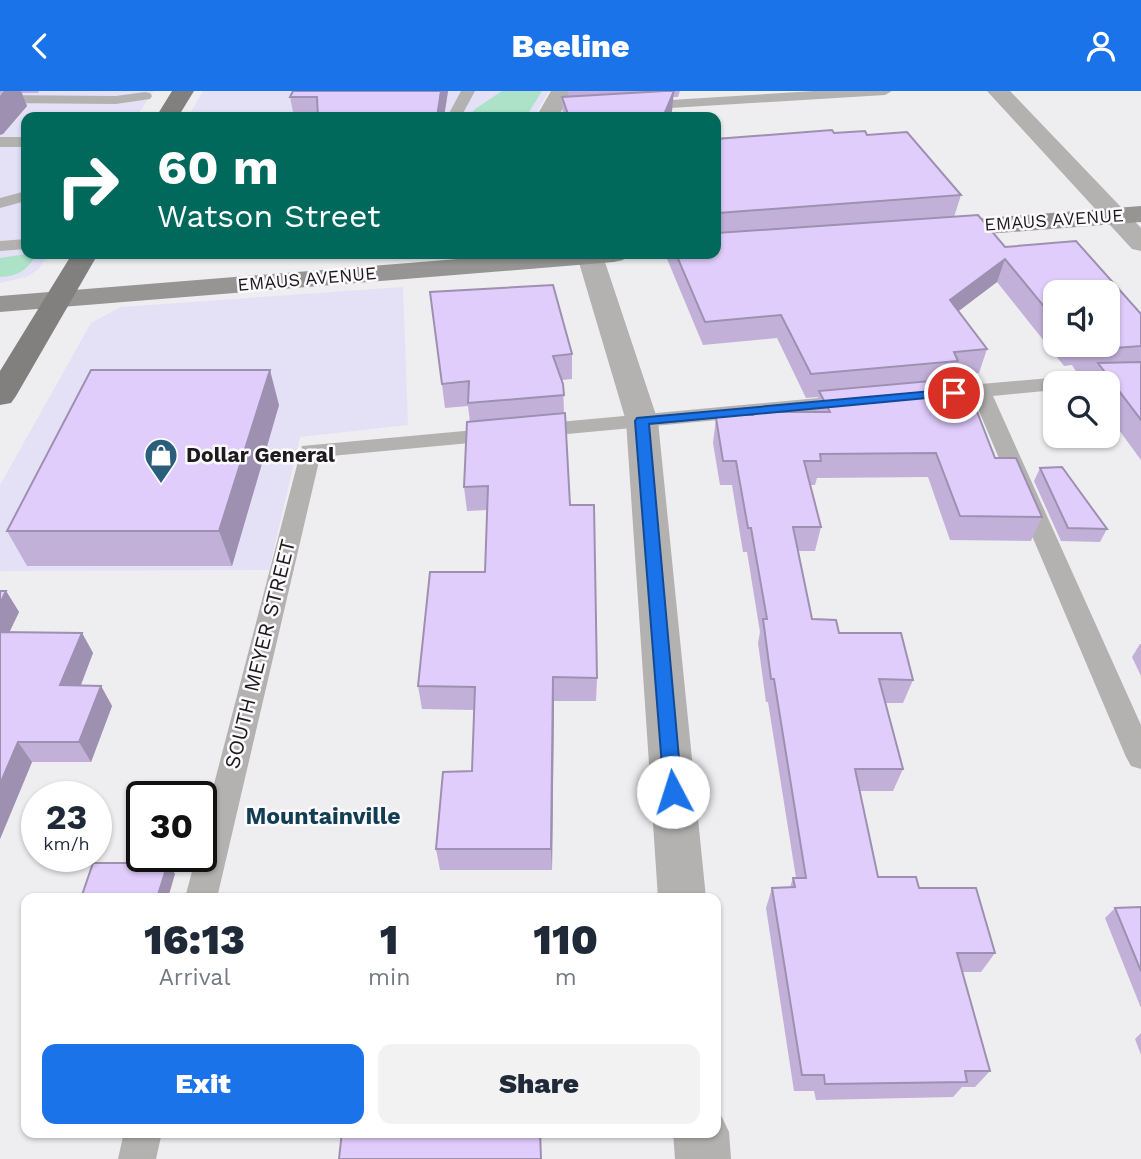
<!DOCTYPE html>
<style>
body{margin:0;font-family:"Work Sans",sans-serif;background:#f2f2f3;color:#1f2937;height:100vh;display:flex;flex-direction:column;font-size:26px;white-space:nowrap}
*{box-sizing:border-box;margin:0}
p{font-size:23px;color:#747a83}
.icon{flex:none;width:38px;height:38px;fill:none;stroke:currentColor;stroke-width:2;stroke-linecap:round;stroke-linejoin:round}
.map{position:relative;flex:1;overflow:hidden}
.drawer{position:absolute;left:21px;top:802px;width:700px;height:245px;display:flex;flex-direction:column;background:#fff;border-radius:14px;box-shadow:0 2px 5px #0004}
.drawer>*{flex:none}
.guide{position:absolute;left:21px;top:21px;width:700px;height:147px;border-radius:14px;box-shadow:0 2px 5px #0004;background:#00695c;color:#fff;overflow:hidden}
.fabs{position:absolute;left:1043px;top:189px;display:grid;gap:14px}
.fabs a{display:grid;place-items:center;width:77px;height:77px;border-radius:14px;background:#fff;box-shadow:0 2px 5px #0004;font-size:35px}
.speed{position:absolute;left:21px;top:690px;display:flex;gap:14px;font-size:35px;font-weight:700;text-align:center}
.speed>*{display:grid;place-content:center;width:91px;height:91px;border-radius:50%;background:#fff;box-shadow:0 2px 5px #0004;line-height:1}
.speed small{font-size:18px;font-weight:400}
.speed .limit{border:4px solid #111;border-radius:10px;background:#fff;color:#111}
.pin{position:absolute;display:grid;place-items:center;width:60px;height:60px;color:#fff;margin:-30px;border:4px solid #fff;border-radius:50%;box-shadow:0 2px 7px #0007}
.me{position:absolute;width:77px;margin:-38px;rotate:355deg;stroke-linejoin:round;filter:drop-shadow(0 0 5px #0008)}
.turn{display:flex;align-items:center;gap:24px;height:147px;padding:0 21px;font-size:32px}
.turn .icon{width:91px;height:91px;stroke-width:2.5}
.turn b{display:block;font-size:49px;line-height:60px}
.eta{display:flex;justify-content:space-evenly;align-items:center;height:119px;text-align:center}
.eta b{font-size:42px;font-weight:800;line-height:49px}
.button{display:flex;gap:14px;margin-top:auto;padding:14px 21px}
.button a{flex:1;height:80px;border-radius:14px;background:#1a73e8;color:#fff;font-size:28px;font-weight:800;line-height:80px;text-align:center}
.button a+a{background:#f2f2f3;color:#1f2937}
header{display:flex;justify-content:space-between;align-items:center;height:91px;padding:0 21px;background:#1a73e8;color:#fff;font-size:32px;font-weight:800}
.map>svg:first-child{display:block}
.commercial{fill:#e4e1f7}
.green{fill:#ace2c8}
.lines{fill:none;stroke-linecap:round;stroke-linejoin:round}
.service{fill:#b3b2b1;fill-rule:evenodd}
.minor{fill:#b3b2b1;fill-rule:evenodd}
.secondary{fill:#969593;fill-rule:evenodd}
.primary{fill:#82807e;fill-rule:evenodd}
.wall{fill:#c2b0d9;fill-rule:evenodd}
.shaded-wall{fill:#9e90b0}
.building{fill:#e1cdfc;stroke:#9e90b0;stroke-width:2}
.route{fill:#1a73e8;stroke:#114b97;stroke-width:2}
.labels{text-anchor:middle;stroke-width:5;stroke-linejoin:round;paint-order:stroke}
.far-street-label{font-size:18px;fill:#1d1c1d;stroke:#fcfafd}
.poi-label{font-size:21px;font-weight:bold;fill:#1d1c1d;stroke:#fcfafd;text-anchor:start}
.street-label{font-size:21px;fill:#1d1c1d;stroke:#fcfafd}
.neighbourhood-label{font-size:23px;font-weight:bold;fill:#123d53;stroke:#fcfafd}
</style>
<header><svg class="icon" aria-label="back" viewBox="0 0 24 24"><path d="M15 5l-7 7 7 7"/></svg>Beeline<svg class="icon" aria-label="person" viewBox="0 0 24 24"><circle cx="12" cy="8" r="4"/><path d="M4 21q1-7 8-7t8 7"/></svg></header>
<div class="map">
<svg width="1141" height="1068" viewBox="0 0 1141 1068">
<rect width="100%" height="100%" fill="#eeedf0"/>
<path class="commercial" d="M 0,0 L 154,0 L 136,26 L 26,26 L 26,163 L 48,163 L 38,179 L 26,186 L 0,192 Z
M 203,0 L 549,0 L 534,26 L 188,26 Z
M 403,196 L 408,334 L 300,346 L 269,479 L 0,480 L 0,394 L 91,232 L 121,216 Z"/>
<path class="green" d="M 502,0 L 542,0 L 526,26 L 468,26 L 475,18 Z
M 26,163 L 37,163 C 27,179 19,185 0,186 L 0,167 Z"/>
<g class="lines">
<path class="service" d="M 461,0 L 475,0 L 461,26 L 447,26 Z
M 814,0 L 892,0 L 885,4 L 638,19 L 631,15 L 638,11 Z
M 145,1 L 150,2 L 152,5 L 150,8 L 116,13 L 0,12 L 0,4 L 116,5 Z
M 0,46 L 26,46 L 26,56 L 0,56 Z
M 26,100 L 26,110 L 0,117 L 0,107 Z
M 26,148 L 26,158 L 0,160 L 0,150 Z
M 1141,279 L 1141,291 L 1108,294 L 1055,292 L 1055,299 L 993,305 L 1141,634 L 1141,678 L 1131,675 L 1126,666 L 973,306 L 928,308 L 924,303 L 928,298 L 935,297 Z
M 851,304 L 859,306 L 862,311 L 859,316 L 320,366 L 217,807 L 185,807 L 196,765 L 201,765 L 201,743 L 302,355 Z
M 124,1041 L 162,1041 L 156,1068 L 118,1068 Z"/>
<path class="minor" d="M 551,0 L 573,0 L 558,26 L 536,26 Z
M 987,0 L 1010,0 L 1141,137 L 1141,160 L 1132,158 Z
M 578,163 L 602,163 L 603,165 L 658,330 L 706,807 L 658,807 L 626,330 L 577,165 Z
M 716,1020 L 720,1022 L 729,1041 L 731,1068 L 675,1068 L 673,1041 L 716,1041 Z"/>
<path class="secondary" d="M 1141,115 L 1141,131 L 934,147 L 925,144 L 921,139 L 925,134 L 934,131 Z
M 519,163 L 627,163 L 623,169 L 614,171 L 0,221 L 0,205 Z"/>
<path class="primary" d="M 172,0 L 194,0 L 178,26 L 156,26 Z
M 72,163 L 98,163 L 16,305 L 11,312 L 0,314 L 0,280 Z"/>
</g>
<path class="wall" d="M 0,0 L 39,0 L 38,2 L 22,2 L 27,15 L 3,43 Z
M 448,0 L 444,26 L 294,26 L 290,6 Z
M 568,0 L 680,0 L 678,6 L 673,6 L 672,20 L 670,26 L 563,26 L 562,6 L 568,6 Z
M 834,42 L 867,44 L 961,104 L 954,126 L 1005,156 L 1141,223 L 1141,369 L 1108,324 L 1108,292 L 1089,292 L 1094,281 L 1077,282 L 1072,274 L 1064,275 L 997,191 L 958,220 L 987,258 L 979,282 L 953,284 L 952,288 L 995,367 L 1042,426 L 1031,450 L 950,449 L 928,386 L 817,387 L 815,394 L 810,394 L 821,436 L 815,460 L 798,460 L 812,528 L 839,542 L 913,589 L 903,612 L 885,612 L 903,678 L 893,700 L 860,700 L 878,786 L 919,797 L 995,862 L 981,881 L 962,881 L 990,980 L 975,996 L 962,996 L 953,1006 L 816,1009 L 814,1000 L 794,1000 L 766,817 L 772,797 L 790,796 L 793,787 L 796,787 L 768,611 L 766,611 L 758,552 L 760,541 L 747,461 L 743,461 L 732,394 L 720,394 L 713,352 L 716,327 L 752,324 L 752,321 L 815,321 L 818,306 L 806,307 L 777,247 L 703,254 L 665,163 L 716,163 L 716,48 ZM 1055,201 L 1108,254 L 1055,254 Z
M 430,201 L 572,263 L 572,288 L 562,289 L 563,293 L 564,322 L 570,414 L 597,587 L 596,610 L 554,610 L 552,779 L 440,779 L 436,758 L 472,680 L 474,619 L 422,618 L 418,595 L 485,481 L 487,419 L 467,420 L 464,396 L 470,331 L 468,315 L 445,317 Z
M 279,314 L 232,475 L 27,475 L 7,440 Z
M 1040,377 L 1107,438 L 1100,451 L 1061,450 L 1034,390 Z
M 0,500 L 6,500 L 19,521 L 9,541 L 82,542 L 93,562 L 81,594 L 101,595 L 112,615 L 91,671 L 32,671 L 0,748 Z
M 1140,553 L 1141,553 L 1141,585 L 1132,566 Z
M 1141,816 L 1141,917 L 1105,827 L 1115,817 Z
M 1141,942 L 1141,964 L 1135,948 Z"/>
<path class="shaded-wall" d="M 4,0 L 21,0 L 27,15 L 3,43 L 0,44 L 0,5 Z
M 441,0 L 448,0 L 444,26 L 437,26 Z
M 674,0 L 672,20 L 670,26 L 663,26 Z
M 1005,168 L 997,191 L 943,232 L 950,209 Z
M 270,279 L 279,314 L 232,475 L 219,440 Z
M 6,500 L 19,521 L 0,561 L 0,513 Z
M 82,542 L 93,562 L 73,614 L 60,594 Z
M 553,586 L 554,610 L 552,779 L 551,758 Z
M 101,595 L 112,615 L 91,671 L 79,651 Z
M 18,651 L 32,671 L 0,748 L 0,693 Z
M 168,772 L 175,783 L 168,807 L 157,807 Z"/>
<path class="building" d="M 293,0 L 441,0 L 437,26 L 318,26 L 317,6 L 290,6 Z
M 665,0 L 674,0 L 663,26 L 569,26 L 562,6 Z
M 832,39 L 834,42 L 865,40 L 867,44 L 907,41 L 961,104 L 718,122 L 716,125 L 717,142 L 978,124 L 1005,156 L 1076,150 L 1141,223 L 1141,255 L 1088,259 L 1084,254 L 1108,254 L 1108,201 L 1055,201 L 1055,229 L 1005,168 L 950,209 L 987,258 L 954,261 L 958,270 L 811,283 L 781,224 L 705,231 L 676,163 L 716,163 L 716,48 Z
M 553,194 L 572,263 L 553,265 L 563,293 L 564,304 L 468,312 L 469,290 L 442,293 L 430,201 Z
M 1141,271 L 1141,329 L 1098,272 Z
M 91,279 L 270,279 L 219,440 L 7,440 Z
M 964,287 L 995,367 L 1016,367 L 1042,426 L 960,425 L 936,362 L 820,363 L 821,370 L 804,370 L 821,436 L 793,436 L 812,528 L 836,529 L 839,542 L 901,542 L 913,589 L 879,588 L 903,678 L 855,678 L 878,786 L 916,786 L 919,797 L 976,797 L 995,862 L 957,862 L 990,980 L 965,980 L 967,991 L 825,993 L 824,984 L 802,984 L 772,797 L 795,796 L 793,787 L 806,787 L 774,588 L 771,588 L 763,528 L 767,528 L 751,437 L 748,437 L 736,370 L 723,370 L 716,327 L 717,324 L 753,324 L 752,321 L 830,321 L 819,300 Z
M 565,322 L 570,414 L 594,414 L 597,587 L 553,586 L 551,758 L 436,758 L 443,681 L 472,680 L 475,596 L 418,595 L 430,481 L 485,481 L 488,395 L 464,396 L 467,331 Z
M 1062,376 L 1107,438 L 1068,437 L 1040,377 Z
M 0,500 L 6,500 L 0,513 Z
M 0,541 L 82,542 L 60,594 L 101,595 L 79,651 L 18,651 L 0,693 Z
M 93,772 L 168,772 L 157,807 L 81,807 Z
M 1141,816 L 1141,880 L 1115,817 Z
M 342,1041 L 540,1041 L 541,1068 L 339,1068 Z"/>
<path class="route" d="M 954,298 L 958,299 L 958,304 L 649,333 L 682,701 L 679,706 L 673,709 L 666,706 L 664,701 L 635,330 L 637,327 Z"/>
<defs>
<symbol id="shop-pin" viewBox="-11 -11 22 30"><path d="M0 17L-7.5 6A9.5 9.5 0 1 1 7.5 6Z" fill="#2a5f7b" stroke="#fcfafd"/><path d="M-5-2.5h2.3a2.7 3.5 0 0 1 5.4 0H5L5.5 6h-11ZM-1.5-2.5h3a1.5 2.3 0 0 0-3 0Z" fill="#fff"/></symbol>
</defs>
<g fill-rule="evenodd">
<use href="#shop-pin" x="142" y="345" width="38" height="52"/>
</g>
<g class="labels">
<g class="far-street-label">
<text transform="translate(1054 129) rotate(-4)" y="6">EMAUS AVENUE</text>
<text transform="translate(307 188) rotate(-5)" y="6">EMAUS AVENUE</text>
</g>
<g class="poi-label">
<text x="186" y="371">Dollar General</text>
</g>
<g class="street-label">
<text transform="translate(260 563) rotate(-76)" y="7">SOUTH MEYER STREET</text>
</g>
<g class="neighbourhood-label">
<text x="323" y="733">Mountainville</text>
</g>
</g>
</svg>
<div class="fabs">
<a><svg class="icon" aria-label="sound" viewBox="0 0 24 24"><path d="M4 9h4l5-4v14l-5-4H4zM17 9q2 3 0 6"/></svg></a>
<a><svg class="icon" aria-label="search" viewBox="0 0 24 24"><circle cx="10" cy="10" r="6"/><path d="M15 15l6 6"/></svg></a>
</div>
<div class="speed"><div>23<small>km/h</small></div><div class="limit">30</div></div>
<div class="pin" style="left:954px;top:302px;background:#d93025"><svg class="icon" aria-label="arrive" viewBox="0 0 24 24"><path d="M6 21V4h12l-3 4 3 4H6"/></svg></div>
<svg class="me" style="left:673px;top:701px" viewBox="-20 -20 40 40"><circle r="19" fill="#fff"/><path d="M0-13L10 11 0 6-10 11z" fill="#1a73e8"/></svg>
<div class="guide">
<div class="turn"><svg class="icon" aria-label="right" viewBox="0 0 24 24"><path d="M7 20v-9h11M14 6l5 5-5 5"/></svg><div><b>60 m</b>Watson Street</div></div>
</div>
<section class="drawer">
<div class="eta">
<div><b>16:13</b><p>Arrival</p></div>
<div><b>1</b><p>min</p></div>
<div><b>110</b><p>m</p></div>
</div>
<div class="button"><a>Exit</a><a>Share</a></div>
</section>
</div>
